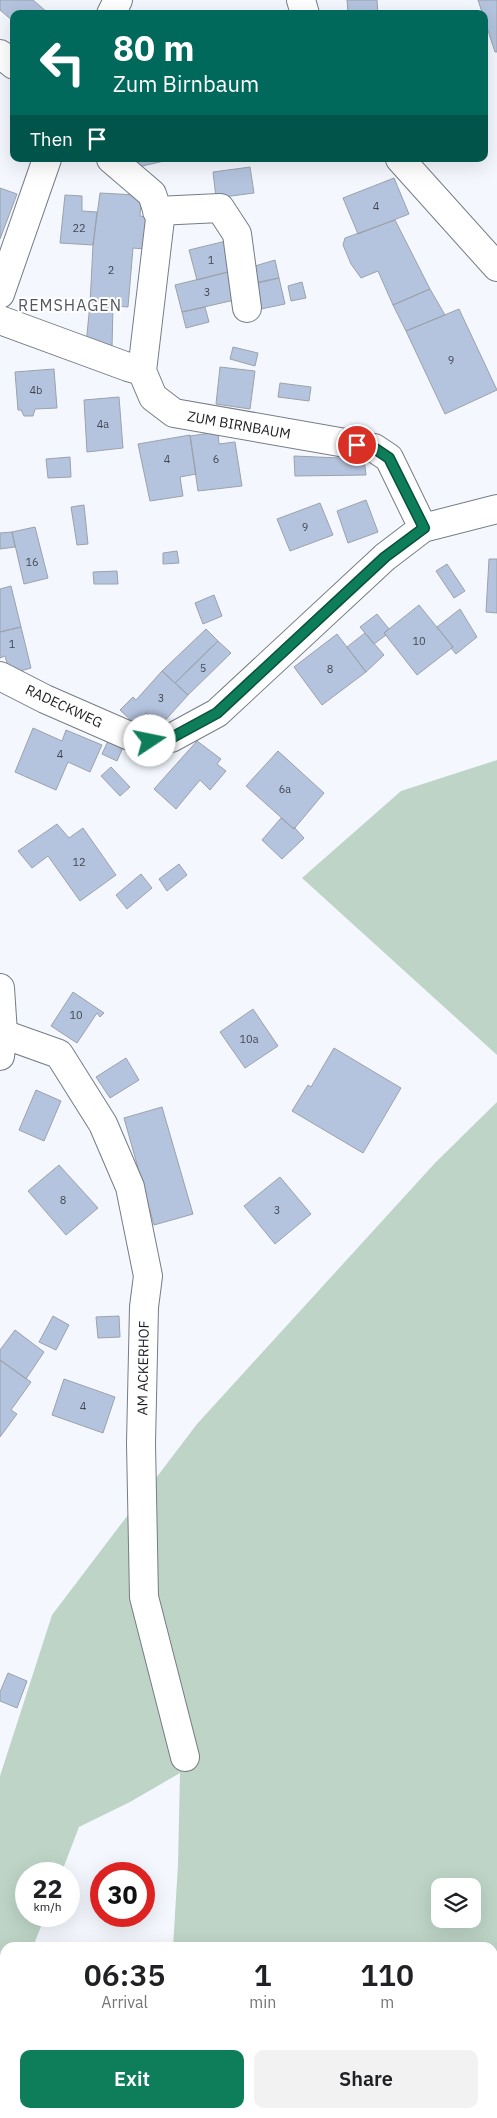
<!DOCTYPE html>
<style>
body{margin:0;font-family:"IBM Plex Sans",sans-serif;background:#f2f2f2;color:#202124;height:100vh;display:flex;flex-direction:column;font-size:19px;white-space:nowrap}
*{box-sizing:border-box;margin:0}
p{font-size:16px;color:#757577}
.icon{flex:none;width:28px;height:28px;fill:none;stroke:currentColor;stroke-width:2;stroke-linecap:round;stroke-linejoin:round}
.map{position:relative;flex:1;overflow:hidden}
.side{position:absolute;left:0px;top:1942px;width:498px;height:176px;display:flex;flex-direction:column;background:#fff;border-radius:15px 15px 0 0;box-shadow:0 5px 20px #0002}
.side>*{flex:none}
.top-card{position:absolute;left:10px;top:10px;width:478px;height:152px;border-radius:10px;box-shadow:0 5px 20px #0002;background:#00695c;color:#fff;overflow:hidden}
.controls{position:absolute;left:431px;top:1878px;display:grid;gap:10px}
.controls a{display:grid;place-items:center;width:50px;height:50px;border-radius:10px;background:#fff;box-shadow:0 5px 20px #0002;font-size:25px}
.speed{position:absolute;left:15px;top:1862px;display:flex;gap:10px;font-size:25px;font-weight:700;text-align:center}
.speed>*{display:grid;place-content:center;width:65px;height:65px;border-radius:50%;background:#fff;box-shadow:0 5px 20px #0002;line-height:1}
.speed small{font-size:12px;font-weight:400}
.speed .limit{border:8px solid #d22;background:#fff;color:#111}
.pin{position:absolute;display:grid;place-items:center;width:42px;height:42px;color:#fff;margin:-21px;border:2px solid #fff;border-radius:50%;box-shadow:0 1px 5px #0007}
.me{position:absolute;width:55px;margin:-28px;rotate:79deg;stroke-linejoin:round;filter:drop-shadow(0 0 4px #0008)}
.turn{display:flex;align-items:center;gap:18px;height:105px;padding:0 20px;font-size:22px}
.turn .icon{width:65px;height:65px;stroke-width:2.5}
.turn b{display:block;font-size:35px;line-height:42px}
.then{display:flex;align-items:center;height:48px;padding:0 20px;background:#0003;gap:10px;font-size:19px}
.eta{display:flex;justify-content:space-evenly;align-items:center;height:85px;text-align:center}
.eta b{font-size:30px;font-weight:600;line-height:35px}
.primary-button{display:flex;gap:10px;margin-top:auto;padding:10px 20px}
.primary-button a{flex:1;height:58px;border-radius:10px;background:#0e7e5a;color:#fff;font-size:20px;font-weight:600;line-height:58px;text-align:center}
.primary-button a+a{background:#f2f2f2;color:#202124}
.map>svg:first-child{display:block}
.green{fill:#bdd4c6;fill-rule:evenodd}
.building{fill:#b4c3de;stroke:#9ca2ab}
.lines{fill:none;stroke-linecap:round;stroke-linejoin:round}
.minor-casing{stroke:#767c85;stroke-width:30}
.minor{stroke:#fff;stroke-width:28}
.route-casing{stroke:#09523a;stroke-width:12}
.route{stroke:#0e7e5a;stroke-width:9}
.labels{text-anchor:middle;stroke-width:4;stroke-linejoin:round;paint-order:stroke}
.number-label{font-size:11px;fill:#434851}
.street-label{font-size:14px;fill:#1d1f22;stroke:#fff}
.quarter-label{font-size:16px;letter-spacing:1px;fill:#535860;stroke:#fff}
</style>
<div class="map">
<svg width="497" height="2118" viewBox="0 0 497 2118">
<rect width="100%" height="100%" fill="#f4f8fe"/>
<path class="green" d="M 497,760 L 497,1055 L 302,878 L 401,791 Z
M 497,1102 L 497,2118 L 185,2118 L 185,2114 L 492,2114 L 492,1948 L 173,1947 L 178,1864 L 180,1773 L 130,1802 L 79,1827 L 61,1874 L 26,1874 L 26,1916 L 45,1916 L 33,1947 L 5,1948 L 5,2022 L 0,2036 L 0,1776 L 52,1615 L 197,1424 L 435,1163 ZM 440,1886 L 472,1886 L 472,1919 L 440,1919 Z"/>
<path class="building" d="M 0,0 L 33,0 L 47,12 L 14,14 L 14,22 L 0,10 Z
M 347,0 L 377,0 L 378,14 L 348,14 Z
M 478,0 L 497,0 L 497,52 L 495,52 Z
M 136,159 L 173,159 L 138,167 Z
M 250,167 L 254,193 L 216,198 L 213,172 Z
M 394,178 L 409,214 L 358,234 L 343,198 Z
M 0,188 L 17,194 L 0,239 Z
M 100,193 L 137,195 L 141,201 L 140,216 L 147,217 L 144,249 L 133,248 L 128,307 L 90,304 L 93,245 Z
M 65,195 L 82,196 L 82,211 L 97,212 L 93,245 L 60,243 Z
M 395,220 L 430,289 L 393,305 L 378,271 L 361,278 L 351,264 L 343,245 L 345,238 Z
M 226,241 L 232,271 L 197,280 L 189,250 Z
M 275,260 L 279,278 L 258,282 L 255,266 Z
M 232,271 L 239,299 L 182,312 L 175,285 Z
M 279,278 L 285,304 L 261,309 L 254,284 Z
M 302,282 L 306,298 L 291,301 L 288,286 Z
M 430,289 L 445,315 L 406,331 L 393,305 Z
M 90,304 L 113,306 L 112,348 L 86,344 Z
M 205,307 L 209,322 L 186,328 L 182,312 Z
M 459,309 L 497,390 L 445,414 L 406,331 Z
M 233,347 L 258,353 L 255,366 L 230,359 Z
M 220,367 L 255,371 L 250,409 L 216,404 Z
M 54,369 L 57,408 L 35,409 L 33,416 L 24,416 L 21,410 L 18,410 L 15,372 Z
M 280,383 L 311,387 L 309,401 L 278,397 Z
M 119,397 L 123,448 L 87,452 L 84,400 Z
M 218,432 L 219,444 L 235,442 L 242,486 L 198,491 L 190,436 Z
M 190,435 L 196,474 L 180,477 L 183,496 L 150,501 L 138,444 Z
M 294,456 L 364,459 L 366,475 L 295,476 Z
M 70,457 L 71,477 L 48,478 L 46,459 Z
M 366,500 L 378,532 L 348,543 L 337,511 Z
M 320,503 L 333,535 L 290,551 L 277,519 Z
M 84,505 L 88,544 L 77,545 L 71,507 Z
M 35,527 L 48,578 L 24,584 L 12,532 Z
M 12,532 L 15,547 L 0,549 L 0,533 Z
M 177,551 L 179,563 L 163,564 L 163,553 Z
M 489,559 L 497,559 L 497,613 L 486,612 Z
M 447,564 L 465,591 L 454,598 L 436,571 Z
M 117,571 L 118,584 L 94,584 L 93,572 Z
M 11,586 L 21,627 L 0,632 L 0,589 Z
M 214,595 L 222,616 L 203,624 L 195,603 Z
M 419,605 L 453,647 L 417,675 L 384,633 Z
M 460,609 L 477,637 L 456,654 L 451,648 L 453,647 L 437,627 Z
M 377,614 L 389,629 L 384,633 L 386,635 L 374,644 L 360,627 Z
M 21,627 L 31,668 L 10,674 L 5,656 L 0,658 L 0,632 Z
M 206,629 L 218,641 L 175,683 L 162,671 Z
M 365,633 L 384,655 L 366,672 L 347,647 Z
M 337,634 L 366,672 L 322,705 L 294,667 Z
M 218,641 L 231,653 L 188,695 L 175,683 Z
M 162,671 L 188,695 L 160,726 L 146,713 L 135,724 L 120,710 L 133,697 L 136,700 Z
M 33,728 L 62,741 L 66,730 L 102,745 L 90,772 L 68,762 L 56,790 L 15,772 Z
M 108,741 L 123,747 L 117,761 L 102,754 Z
M 197,741 L 221,759 L 217,764 L 226,771 L 210,790 L 200,780 L 176,809 L 154,789 Z
M 278,751 L 324,793 L 294,829 L 246,786 Z
M 111,767 L 130,787 L 120,796 L 101,776 Z
M 281,818 L 294,829 L 294,827 L 304,838 L 282,859 L 262,840 Z
M 57,824 L 69,838 L 83,828 L 116,875 L 80,901 L 48,856 L 32,868 L 18,851 Z
M 179,864 L 187,875 L 167,891 L 159,879 Z
M 141,874 L 152,888 L 127,909 L 116,895 Z
M 73,992 L 104,1013 L 100,1017 L 97,1013 L 77,1043 L 51,1026 Z
M 253,1009 L 278,1046 L 245,1068 L 220,1032 Z
M 334,1048 L 401,1088 L 363,1153 L 292,1111 L 308,1085 L 311,1087 Z
M 126,1058 L 139,1080 L 110,1098 L 96,1077 Z
M 36,1090 L 61,1101 L 44,1141 L 19,1130 Z
M 162,1107 L 193,1214 L 154,1225 L 124,1118 Z
M 59,1165 L 98,1208 L 66,1235 L 28,1191 Z
M 280,1177 L 311,1214 L 275,1244 L 244,1206 Z
M 53,1316 L 69,1325 L 56,1350 L 39,1342 Z
M 119,1316 L 120,1337 L 98,1338 L 96,1317 Z
M 15,1330 L 44,1352 L 26,1379 L 0,1360 L 0,1350 Z
M 0,1360 L 31,1382 L 11,1410 L 17,1414 L 0,1437 Z
M 64,1379 L 115,1397 L 103,1433 L 52,1415 Z
M 8,1673 L 27,1681 L 17,1708 L 0,1701 L 0,1692 Z"/>
<g class="lines">
<defs>
<path id="minor" d="M 301,0 L 305,14
M 111,14 L 118,0
M 0,54 L 14,65
M 111,159 L 152,194 L 160,219 L 142,371 L 153,397 L 174,413 L 374,448 L 389,458 L 423,528
M 400,159 L 497,267
M 157,211 L 220,208 L 237,234 L 247,308
M 0,294 L 47,159
M 0,320 L 128,367 L 142,371
M 0,676 L 45,699 L 132,737 L 151,741 L 171,738 L 217,713 L 385,557 L 423,528 L 497,509
M 0,988 L 3,1033 L 0,1056
M 0,1033 L 59,1054 L 103,1124 L 130,1187 L 148,1276 L 144,1307 L 141,1443 L 144,1597 L 185,1757"/>
</defs>
<use href="#minor" class="minor-casing"/>
<use href="#minor" class="minor"/>
</g>
<g class="lines">
<defs>
<path id="route" d="M 150,741 L 171,738 L 217,713 L 385,557 L 424,528 L 389,458 L 374,448 L 357,445"/>
</defs>
<use href="#route" class="route-casing"/>
<use href="#route" class="route"/>
</g>
<g class="labels">
<g class="number-label">
<text x="376" y="210">4</text>
<text x="79" y="232">22</text>
<text x="211" y="264">1</text>
<text x="111" y="274">2</text>
<text x="207" y="296">3</text>
<text x="451" y="364">9</text>
<text x="36" y="394">4b</text>
<text x="103" y="428">4a</text>
<text x="167" y="463">4</text>
<text x="216" y="463">6</text>
<text x="305" y="531">9</text>
<text x="32" y="566">16</text>
<text x="419" y="645">10</text>
<text x="12" y="648">1</text>
<text x="203" y="672">5</text>
<text x="330" y="673">8</text>
<text x="161" y="702">3</text>
<text x="60" y="758">4</text>
<text x="285" y="793">6a</text>
<text x="79" y="866">12</text>
<text x="76" y="1019">10</text>
<text x="249" y="1043">10a</text>
<text x="63" y="1204">8</text>
<text x="277" y="1214">3</text>
<text x="83" y="1410">4</text>
</g>
<g class="street-label">
<text transform="translate(239 425) rotate(10)" y="5">ZUM BIRNBAUM</text>
<text transform="translate(64 706) rotate(25)" y="5">RADECKWEG</text>
<text transform="translate(143 1368) rotate(-89)" y="5">AM ACKERHOF</text>
</g>
<g class="quarter-label">
<text x="70" y="311">REMSHAGEN</text>
</g>
</g>
</svg>
<div class="controls">
<a><svg class="icon" aria-label="layers" viewBox="0 0 24 24"><path d="M12 4l9 5-9 5-9-5zM3 14l9 5 9-5"/></svg></a>
</div>
<div class="speed"><div>22<small>km/h</small></div><div class="limit">30</div></div>
<div class="pin" style="left:357px;top:445px;background:#d93025"><svg class="icon" aria-label="arrive" viewBox="0 0 24 24"><path d="M6 21V4h12l-3 4 3 4H6"/></svg></div>
<svg class="me" style="left:150px;top:741px" viewBox="-20 -20 40 40"><circle r="19" fill="#fff"/><path d="M0-13L10 11 0 6-10 11z" fill="#0e7e5a"/></svg>
<div class="top-card">
<div class="turn"><svg class="icon" aria-label="left" viewBox="0 0 24 24"><path d="M17 20v-9H6M10 6l-5 5 5 5"/></svg><div><b>80 m</b>Zum Birnbaum</div></div>
<div class="then">Then<svg class="icon" aria-label="arrive" viewBox="0 0 24 24"><path d="M6 21V4h12l-3 4 3 4H6"/></svg></div>
</div>
<section class="side">
<div class="eta">
<div><b>06:35</b><p>Arrival</p></div>
<div><b>1</b><p>min</p></div>
<div><b>110</b><p>m</p></div>
</div>
<div class="primary-button"><a>Exit</a><a>Share</a></div>
</section>
</div>
